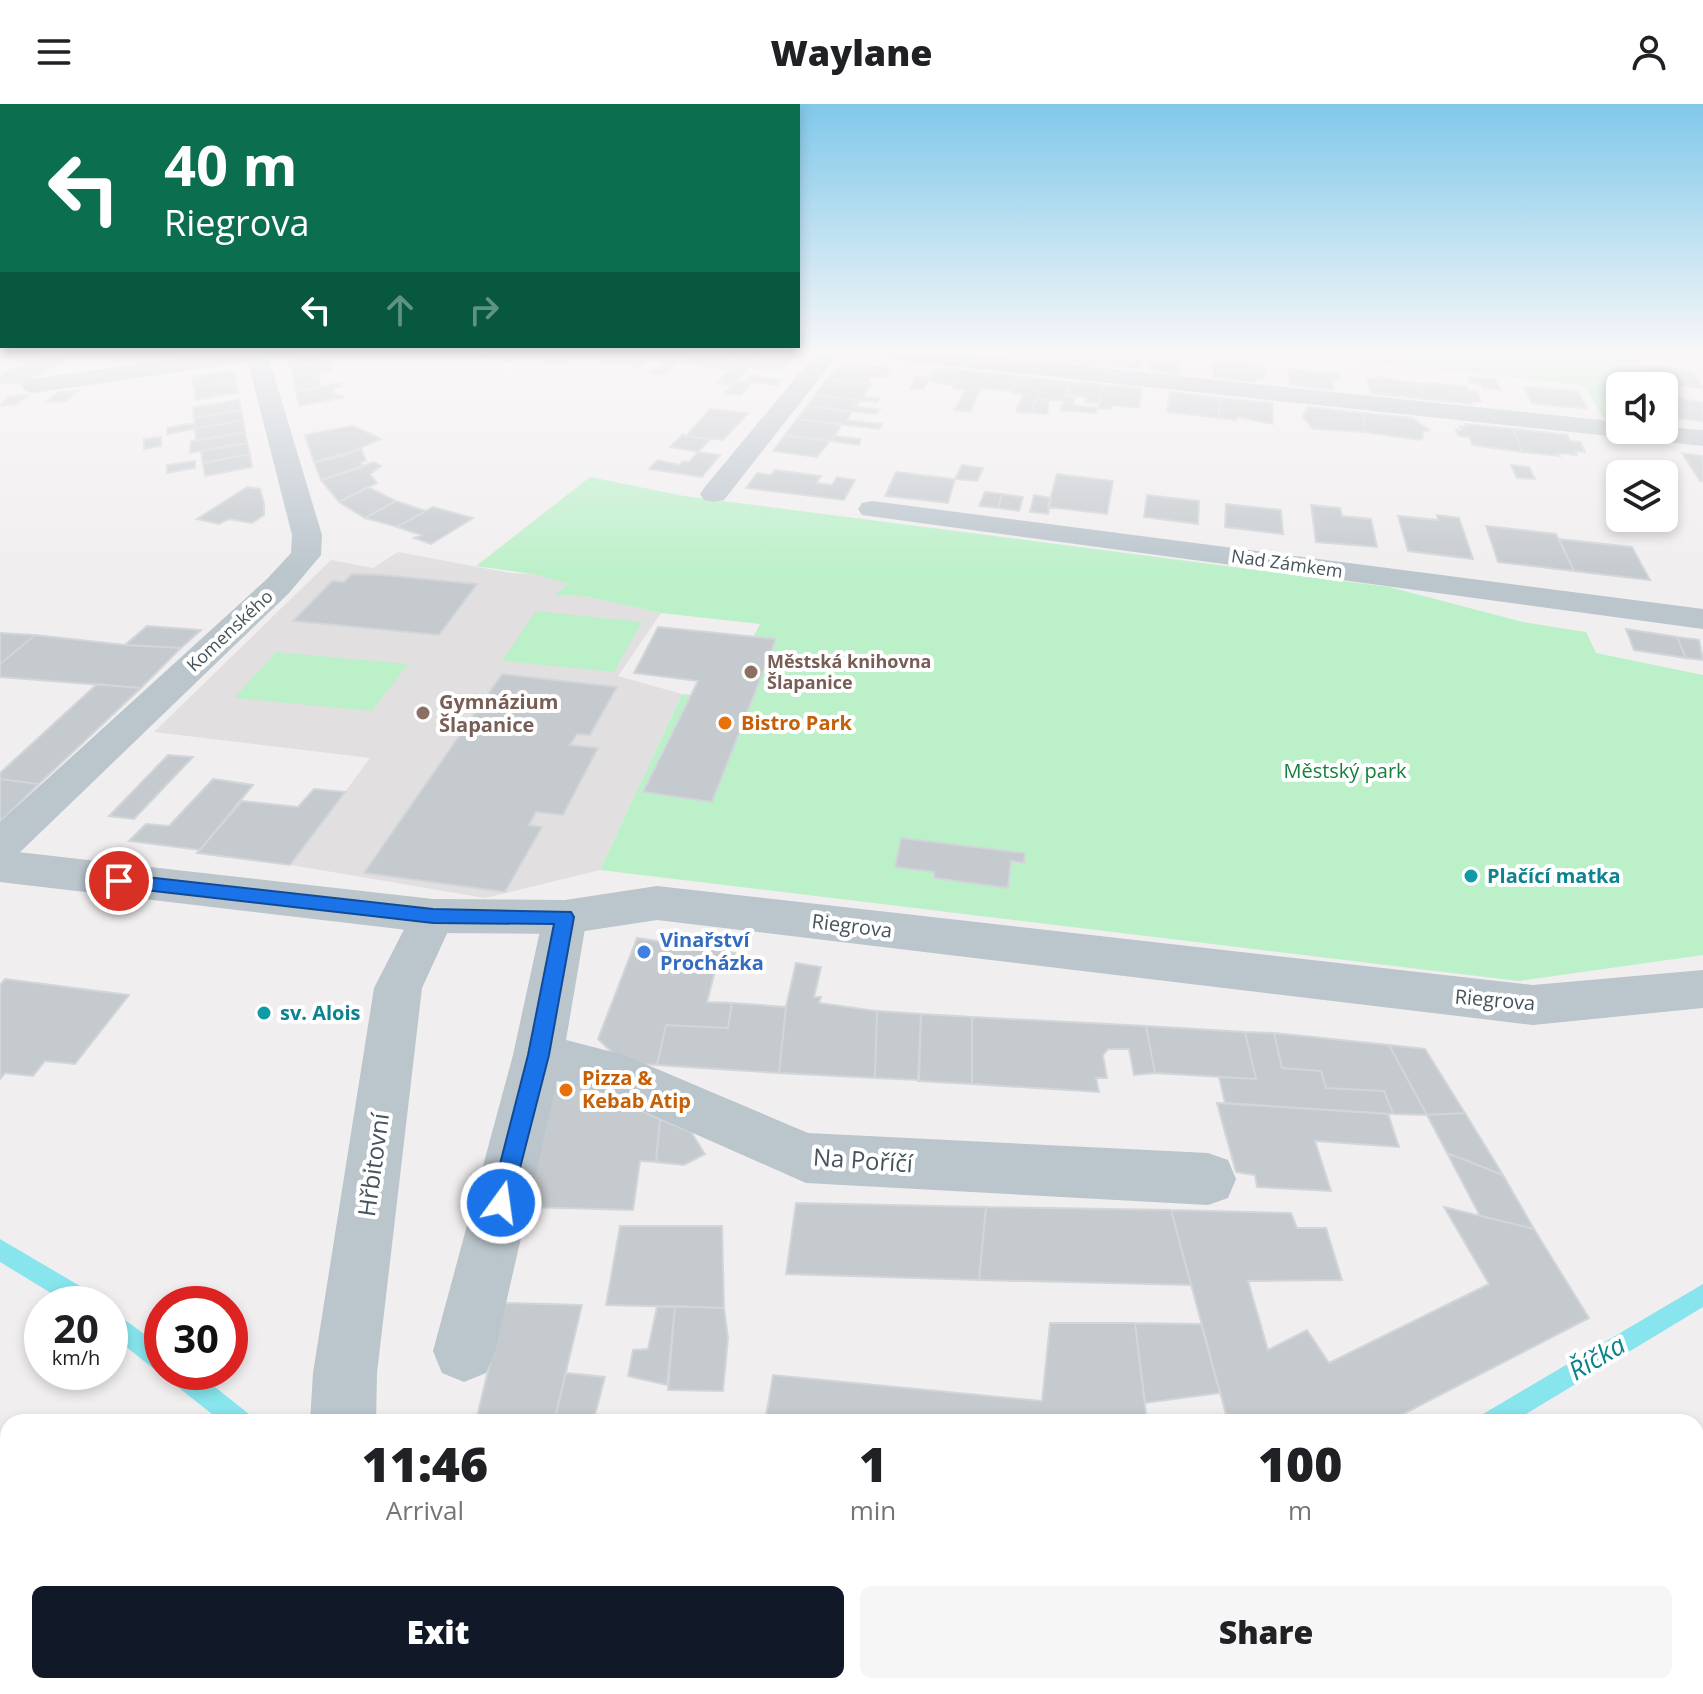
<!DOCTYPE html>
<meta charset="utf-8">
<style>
body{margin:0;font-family:"Open Sans",sans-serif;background:#f6f6f6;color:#202124;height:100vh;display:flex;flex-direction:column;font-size:30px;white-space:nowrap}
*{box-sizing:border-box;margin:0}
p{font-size:26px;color:#757577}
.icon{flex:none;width:44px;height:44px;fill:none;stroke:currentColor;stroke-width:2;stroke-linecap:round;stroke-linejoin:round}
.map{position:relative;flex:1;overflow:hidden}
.details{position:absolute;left:0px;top:1310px;width:1704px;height:280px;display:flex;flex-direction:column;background:#fff;border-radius:24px 24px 0 0;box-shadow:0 4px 12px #0003}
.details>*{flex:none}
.banner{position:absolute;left:0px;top:0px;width:800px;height:244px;box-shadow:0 4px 12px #0003;background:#0b6e4f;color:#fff;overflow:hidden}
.tools{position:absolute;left:1606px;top:268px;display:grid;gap:16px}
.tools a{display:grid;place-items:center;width:72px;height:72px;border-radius:12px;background:#fff;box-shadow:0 4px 12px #0003;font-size:40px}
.speed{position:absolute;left:24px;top:1182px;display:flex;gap:16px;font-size:40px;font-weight:700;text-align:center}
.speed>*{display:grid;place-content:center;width:104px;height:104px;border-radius:50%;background:#fff;box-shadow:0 4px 12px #0003;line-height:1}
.speed small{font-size:20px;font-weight:400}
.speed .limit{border:12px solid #d22;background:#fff;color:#111}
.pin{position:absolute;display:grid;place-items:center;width:68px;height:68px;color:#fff;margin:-34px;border:4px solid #fff;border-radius:50%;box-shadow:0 2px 8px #0007}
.me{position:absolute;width:88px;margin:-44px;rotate:14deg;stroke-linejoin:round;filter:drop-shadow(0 0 6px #0008)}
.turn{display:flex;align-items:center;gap:28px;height:168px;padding:0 32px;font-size:36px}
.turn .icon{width:104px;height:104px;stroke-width:2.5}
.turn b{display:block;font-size:56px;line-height:68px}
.lanes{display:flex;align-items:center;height:76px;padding:0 32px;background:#0003;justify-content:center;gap:40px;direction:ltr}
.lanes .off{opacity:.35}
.eta{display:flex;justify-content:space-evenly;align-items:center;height:136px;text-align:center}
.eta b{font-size:48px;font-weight:800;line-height:56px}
.action{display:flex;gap:16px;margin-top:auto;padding:16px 32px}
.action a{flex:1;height:92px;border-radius:12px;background:#111827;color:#fff;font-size:32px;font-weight:800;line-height:92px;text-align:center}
.action a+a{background:#f6f6f6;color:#202124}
header{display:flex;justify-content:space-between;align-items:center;height:104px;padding:0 32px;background:#fff;font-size:36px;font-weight:800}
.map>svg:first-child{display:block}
.education{fill:#e2dfe1}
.green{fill:#bcf0c9}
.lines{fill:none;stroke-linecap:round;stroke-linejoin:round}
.stream{fill:#88e5ed;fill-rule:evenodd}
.building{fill:#c5cace;stroke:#d2d6da;stroke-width:2}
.minor{fill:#bac5cc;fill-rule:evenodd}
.tertiary{fill:#bac5cc;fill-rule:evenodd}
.route{fill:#1a73e8;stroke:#114b97;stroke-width:2}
.education-dot{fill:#8d6e63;stroke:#fff;stroke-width:3}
.food-dot{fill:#e8710a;stroke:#fff;stroke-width:3}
.culture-dot{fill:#0f9aa8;stroke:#fff;stroke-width:3}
.shop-dot{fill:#3f7fe0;stroke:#fff;stroke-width:3}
.labels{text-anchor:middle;stroke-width:8;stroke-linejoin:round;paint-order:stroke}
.far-street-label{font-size:18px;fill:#46555c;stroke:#fff}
.far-education-label{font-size:18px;font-weight:bold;fill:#785e54;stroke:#fff;text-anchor:start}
.education-label{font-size:20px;font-weight:bold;fill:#785e54;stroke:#fff;text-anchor:start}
.food-label{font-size:20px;font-weight:bold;fill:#c56008;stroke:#fff;text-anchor:start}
.park-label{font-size:20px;fill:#157f3c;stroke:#fff}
.culture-label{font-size:20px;font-weight:bold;fill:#0d838f;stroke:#fff;text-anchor:start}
.street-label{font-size:20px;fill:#46555c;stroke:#fff}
.shop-label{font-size:20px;font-weight:bold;fill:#366cbe;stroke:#fff;text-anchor:start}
.near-street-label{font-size:24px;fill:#46555c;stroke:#fff}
.near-water-label{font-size:26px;font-style:italic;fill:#0b838d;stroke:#fff}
</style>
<header><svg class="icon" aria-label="menu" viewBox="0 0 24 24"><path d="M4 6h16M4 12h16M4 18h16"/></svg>Waylane<svg class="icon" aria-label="person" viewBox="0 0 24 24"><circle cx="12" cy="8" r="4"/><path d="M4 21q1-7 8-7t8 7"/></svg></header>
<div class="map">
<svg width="1703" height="1590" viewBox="0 0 1703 1590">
<rect width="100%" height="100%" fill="#f1eeef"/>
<path class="education" d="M 398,448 L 510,469 L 533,470 L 569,480 L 557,491 L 583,492 L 661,509 L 618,572 L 682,590 L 600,766 L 485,794 L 291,761 L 370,654 L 154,628 L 331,456 L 373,464 Z"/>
<path class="green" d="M 1269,248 L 1627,248 L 1632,250 L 1654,282 L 1620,282 L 1620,316 L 1604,314 L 1583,281 Z
M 590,373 L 684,392 L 1389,483 L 1523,518 L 1586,528 L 1596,549 L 1703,571 L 1703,851 L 1519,877 L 600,766 L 682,590 L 722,595 L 760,520 L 661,509 L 583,492 L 555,491 L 568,480 L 533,470 L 476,462 Z
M 536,507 L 642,518 L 614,568 L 502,557 Z
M 276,548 L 408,560 L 372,607 L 234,594 Z"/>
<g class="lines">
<path class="stream" d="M 0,1135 L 97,1192 L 100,1200 L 69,1200 L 0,1158 Z
M 1703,1180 L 1703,1203 L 1513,1318 L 1479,1318 L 1483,1310 Z
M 110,1205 L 162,1243 L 163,1268 L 154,1265 L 110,1230 Z
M 166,1268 L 196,1268 L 249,1310 L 253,1318 L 222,1318 L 169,1276 Z"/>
</g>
<path class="building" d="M 46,248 L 79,248 L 69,253 L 37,253 Z
M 324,248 L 349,248 L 327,252 L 329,256 L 290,263 L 288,254 Z
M 477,248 L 518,248 L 509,256 L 472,252 Z
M 518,248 L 562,248 L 555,254 L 516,250 Z
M 562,248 L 575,248 L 563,260 L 549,258 Z
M 646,248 L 667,248 L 658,256 L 649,255 L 641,263 L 631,262 Z
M 667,248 L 689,248 L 666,271 L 650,269 L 665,256 L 672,256 L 675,253 L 665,250 Z
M 689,248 L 737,248 L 720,265 L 677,259 Z
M 737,248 L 761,250 L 733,281 L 718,279 L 727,266 L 720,265 Z
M 971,248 L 1028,248 L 1026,254 Z
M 1028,248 L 1059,248 L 1055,257 L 1026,254 Z
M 1059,248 L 1085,248 L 1082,260 L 1055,257 Z
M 1085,248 L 1112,249 L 1109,262 L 1082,260 Z
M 1144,248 L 1141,266 L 1109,262 L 1112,248 Z
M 1351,248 L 1411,250 L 1414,261 L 1352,255 Z
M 761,250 L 794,253 L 781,267 L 748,264 Z
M 1152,251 L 1182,254 L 1180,270 L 1149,266 Z
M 37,253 L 69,253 L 41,269 L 9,268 Z
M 609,254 L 637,257 L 631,262 L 603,259 Z
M 329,256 L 333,267 L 293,273 L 290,263 Z
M 1222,256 L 1264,261 L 1264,275 L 1256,274 L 1256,278 L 1213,273 L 1214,259 L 1222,259 Z
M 848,260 L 851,260 L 891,264 L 885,274 L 871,272 L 867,279 L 827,275 L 837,263 L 845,264 Z
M 1651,261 L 1693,268 L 1703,284 L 1653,279 L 1642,263 L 1653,264 Z
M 936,264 L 961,266 L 954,281 L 928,277 Z
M 1289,265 L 1340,270 L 1340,276 L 1332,275 L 1334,286 L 1290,281 Z
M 234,266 L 236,277 L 194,283 L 192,273 Z
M 961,266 L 987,269 L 970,308 L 955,306 L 964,288 L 971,286 L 953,284 Z
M 5,268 L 9,268 L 41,269 L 31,274 L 0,274 Z
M 318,269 L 321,283 L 296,287 L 293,273 Z
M 987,269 L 1018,272 L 1011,287 L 980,284 Z
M 750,272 L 782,276 L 778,281 L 744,278 Z
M 917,272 L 930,274 L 923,285 L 910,284 Z
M 1018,272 L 1044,275 L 1031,309 L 1016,308 L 1023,290 L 1011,289 Z
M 1377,273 L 1420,280 L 1424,295 L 1371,289 L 1367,275 Z
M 1468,273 L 1495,275 L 1500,286 L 1483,284 L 1482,280 L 1470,278 Z
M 0,274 L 31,274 L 21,280 L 0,279 Z
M 827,275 L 871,280 L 863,293 L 880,294 L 877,298 L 815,291 Z
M 1044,275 L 1070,278 L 1063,297 L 1037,294 Z
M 236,277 L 238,289 L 196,296 L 194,283 Z
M 736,277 L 751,279 L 741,291 L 724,290 Z
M 1070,278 L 1104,281 L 1099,299 L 1085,298 L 1087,293 L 1065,291 Z
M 339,279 L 342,282 L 333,284 L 334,290 L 345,293 L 299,302 L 296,287 Z
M 1430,279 L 1466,283 L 1468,287 L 1477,288 L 1481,298 L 1472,297 L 1472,300 L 1424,295 L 1420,280 Z
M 1104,281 L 1142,285 L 1139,304 L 1111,301 L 1111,305 L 1098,304 Z
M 1524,283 L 1578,287 L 1587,305 L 1532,299 Z
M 78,287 L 65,298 L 46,298 L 59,288 Z
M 1170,288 L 1220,294 L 1219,314 L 1167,308 Z
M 28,291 L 17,300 L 0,302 L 8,293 Z
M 815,291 L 861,296 L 855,303 L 880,305 L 876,310 L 807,302 Z
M 1065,291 L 1075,293 L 1072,301 L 1098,304 L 1096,309 L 1061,306 Z
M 1676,293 L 1703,299 L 1703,317 L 1675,314 L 1664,295 L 1679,296 Z
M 1037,294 L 1049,296 L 1047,310 L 1031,309 Z
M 1220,294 L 1272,299 L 1273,320 L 1237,313 L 1236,316 L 1219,314 Z
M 239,296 L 241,306 L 194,314 L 193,303 Z
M 807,302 L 852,308 L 847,316 L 882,320 L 879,325 L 797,315 Z
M 1307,303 L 1363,309 L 1365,328 L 1313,325 L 1303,313 Z
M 710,305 L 748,309 L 723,336 L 686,332 Z
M 241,306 L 243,316 L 195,325 L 194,314 Z
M 1363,309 L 1412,314 L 1429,326 L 1423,328 L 1423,334 L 1420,336 L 1365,328 Z
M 797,315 L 842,320 L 831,337 L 785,331 Z
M 243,316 L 245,328 L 196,337 L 195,325 Z
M 195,319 L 195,325 L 167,330 L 167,324 Z
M 1465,320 L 1513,325 L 1522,348 L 1472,341 L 1470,333 L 1458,332 L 1456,325 L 1461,326 L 1460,322 L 1466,323 Z
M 353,322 L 381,335 L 342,352 L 314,358 L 305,331 Z
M 1513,325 L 1567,331 L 1570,337 L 1580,338 L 1585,348 L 1575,347 L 1577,351 L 1558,349 L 1560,352 L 1522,348 Z
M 245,328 L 247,339 L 190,349 L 191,337 Z
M 683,330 L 686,332 L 711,335 L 698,348 L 670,343 Z
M 785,331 L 830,337 L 817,353 L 773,347 Z
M 834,332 L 861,335 L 859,341 L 831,337 Z
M 161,333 L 161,342 L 144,345 L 144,335 Z
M 247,339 L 250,350 L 203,359 L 201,347 Z
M 361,345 L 366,357 L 360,358 L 363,363 L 321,376 L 314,358 Z
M 698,348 L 720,351 L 702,373 L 649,365 L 658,356 L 679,361 L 683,357 L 689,358 Z
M 1682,349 L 1703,352 L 1703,377 L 1700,377 Z
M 250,350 L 252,363 L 205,372 L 203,359 Z
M 195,357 L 195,364 L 167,369 L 167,361 Z
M 374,358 L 381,362 L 370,370 L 377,379 L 339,398 L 321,376 Z
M 962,361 L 983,364 L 977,377 L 955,375 Z
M 1511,361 L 1529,363 L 1535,375 L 1517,374 Z
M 775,366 L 821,372 L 816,379 L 832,381 L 837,373 L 855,376 L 844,396 L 746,384 L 757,369 L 771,371 Z
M 896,368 L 955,375 L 948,399 L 885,392 Z
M 1057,370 L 1113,377 L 1107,410 L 1048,403 Z
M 247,383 L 260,385 L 264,399 L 264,411 L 252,419 L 229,415 L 219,420 L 197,415 Z
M 368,383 L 396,397 L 365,414 L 339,398 Z
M 985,388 L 1002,390 L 998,404 L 979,402 Z
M 1002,390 L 1023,393 L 1019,407 L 998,404 Z
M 1034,391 L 1051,394 L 1048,410 L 1030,408 Z
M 1147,391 L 1199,397 L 1198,420 L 1144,413 Z
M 396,397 L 426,407 L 397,423 L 365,414 Z
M 1226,400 L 1281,406 L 1283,430 L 1225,423 Z
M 1311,401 L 1340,404 L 1342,412 L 1371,415 L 1377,443 L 1316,438 Z
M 433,403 L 473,414 L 431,440 L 414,434 L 421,431 L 397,423 Z
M 1437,411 L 1459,414 L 1473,455 L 1408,447 L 1398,412 L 1438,416 Z
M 1486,422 L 1556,430 L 1574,467 L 1498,458 Z
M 1559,435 L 1632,443 L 1650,476 L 1574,467 Z
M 352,470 L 382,471 L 477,480 L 439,531 L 293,517 L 332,477 L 344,478 Z
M 147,522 L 201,526 L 181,544 L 125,541 Z
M 658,523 L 776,535 L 712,698 L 643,688 L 698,577 L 634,569 Z
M 1626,525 L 1677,533 L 1686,554 L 1634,546 Z
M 0,529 L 35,531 L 0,560 Z
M 35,531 L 125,541 L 181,544 L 141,584 L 0,573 L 0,560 Z
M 1677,533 L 1699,536 L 1703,556 L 1686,554 Z
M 502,570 L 617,583 L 590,631 L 577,630 L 570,641 L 598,644 L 563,711 L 536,708 L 529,721 L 542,723 L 505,788 L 364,769 Z
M 97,580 L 141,584 L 39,680 L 0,675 L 0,669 Z
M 168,651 L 193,653 L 134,715 L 109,712 Z
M 0,675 L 39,680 L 0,718 Z
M 213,675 L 253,681 L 200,746 L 129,737 L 146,720 L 169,722 Z
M 314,685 L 345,688 L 290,761 L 197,749 L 242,697 L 298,703 Z
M 901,734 L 1025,749 L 1024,759 L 1011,757 L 1008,784 L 934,774 L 934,768 L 895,763 Z
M 637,834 L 735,849 L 730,869 L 715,867 L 707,898 L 732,899 L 728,924 L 666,921 L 657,961 L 623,959 L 598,935 Z
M 796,859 L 821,863 L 814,893 L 821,893 L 819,899 L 877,907 L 875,974 L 779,969 L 786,903 Z
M 5,875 L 129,891 L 75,960 L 45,957 L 33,972 L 5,969 L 0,975 L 0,881 Z
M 732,899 L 786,903 L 779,969 L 657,961 L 666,921 L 728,924 Z
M 877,907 L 921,910 L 919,976 L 875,974 Z
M 921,910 L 972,913 L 972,980 L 918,977 Z
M 972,913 L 1146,922 L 1155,969 L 1134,971 L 1129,945 L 1108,945 L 1103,951 L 1107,974 L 1096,974 L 1099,988 L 972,980 Z
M 1146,922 L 1245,928 L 1256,975 L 1155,969 Z
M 1245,928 L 1274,929 L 1282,964 L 1321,967 L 1326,984 L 1384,987 L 1393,1010 L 1225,999 L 1219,973 L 1256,975 Z
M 1274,929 L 1389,941 L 1427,1011 L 1393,1010 L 1384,987 L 1326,984 L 1321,967 L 1282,964 Z
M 1389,941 L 1425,945 L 1465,1009 L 1427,1011 Z
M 576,977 L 660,1015 L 656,1058 L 640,1057 L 633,1106 L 526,1103 L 554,983 Z
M 1217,999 L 1388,1010 L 1399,1043 L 1315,1037 L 1331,1087 L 1257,1083 L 1255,1071 L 1236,1068 Z
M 1465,1009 L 1503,1071 L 1447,1049 L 1427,1011 Z
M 660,1015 L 691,1028 L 705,1050 L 684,1061 L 656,1058 Z
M 1447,1049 L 1503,1071 L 1534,1125 L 1480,1112 Z
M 796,1099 L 986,1103 L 979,1176 L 786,1170 Z
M 986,1103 L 1171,1106 L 1191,1181 L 979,1176 Z
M 1444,1103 L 1534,1125 L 1589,1214 L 1388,1318 L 1228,1318 L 1171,1106 L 1291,1109 L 1297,1124 L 1326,1124 L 1342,1176 L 1248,1177 L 1268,1246 L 1307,1226 L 1329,1259 L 1489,1180 Z
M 620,1122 L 722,1122 L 724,1204 L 606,1201 Z
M 504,1199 L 582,1201 L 554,1318 L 476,1317 Z
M 675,1202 L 724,1204 L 728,1234 L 723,1287 L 668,1286 Z
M 675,1202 L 667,1281 L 628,1272 L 633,1246 L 648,1245 L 657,1203 Z
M 1050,1219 L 1135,1219 L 1147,1318 L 765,1318 L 773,1271 L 1042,1297 Z
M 1135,1219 L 1201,1220 L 1220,1289 L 1145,1299 Z
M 566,1269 L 605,1273 L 593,1318 L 554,1318 Z
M 0,1533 L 8,1535 L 8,1582 L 146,1582 L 142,1590 L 0,1590 Z"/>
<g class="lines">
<path class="minor" d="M 223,248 L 267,248 L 322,431 L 321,451 L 289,489 L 15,753 L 0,757 L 0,718 L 267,475 L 291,449 L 292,431 L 248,258 L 33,289 L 25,287 L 21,282 L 25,277 L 33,275 Z
M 817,248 L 840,248 L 724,396 L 714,398 L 704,396 L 700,390 L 704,384 Z
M 874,248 L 948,248 L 1620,318 L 1620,326 L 1664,326 L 1664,323 L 1703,326 L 1703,342 L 885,255 Z
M 872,397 L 1703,505 L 1703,525 L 862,411 L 858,405 L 862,399 Z
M 433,795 L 449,800 L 455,812 L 422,884 L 377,1269 L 376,1318 L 310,1318 L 313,1269 L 374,884 L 417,800 Z
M 565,796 L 581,801 L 587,813 L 566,936 L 624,951 L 808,1029 L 1208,1049 L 1228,1056 L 1236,1075 L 1228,1094 L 1208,1101 L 806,1079 L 598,987 L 557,977 L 495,1247 L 486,1269 L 464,1278 L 442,1269 L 433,1247 L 513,951 L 543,813 L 549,801 Z
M 305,1582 L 381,1582 L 381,1590 L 305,1590 Z"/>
<path class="tertiary" d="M 0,746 L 433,795 L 565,796 L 657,782 L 1533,881 L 1703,866 L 1703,904 L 1533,921 L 657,816 L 565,830 L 433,829 L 0,778 Z"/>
</g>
<linearGradient id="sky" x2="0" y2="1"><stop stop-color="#81c8ea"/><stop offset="0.53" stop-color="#f9f7f8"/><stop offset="1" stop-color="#f9f7f8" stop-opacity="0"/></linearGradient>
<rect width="1703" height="471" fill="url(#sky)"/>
<path class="route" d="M 119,770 L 433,805 L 571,808 L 574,813 L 549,951 L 509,1107 L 501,1110 L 493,1107 L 490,1099 L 528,951 L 554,820 L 433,819 L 119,783 L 110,777 Z"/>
<g class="education-dot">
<circle cx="751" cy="568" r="8"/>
<circle cx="423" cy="609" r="8"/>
</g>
<g class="food-dot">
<circle cx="725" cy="619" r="8"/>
<circle cx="566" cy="986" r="8"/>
</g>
<g class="culture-dot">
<circle cx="1471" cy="772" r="8"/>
<circle cx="264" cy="909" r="8"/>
</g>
<circle class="shop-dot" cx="644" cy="848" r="8"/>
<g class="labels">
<g class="far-street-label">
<text transform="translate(1287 460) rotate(8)" y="6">Nad Zámkem</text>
<text transform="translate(230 527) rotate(-43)" y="6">Komenského</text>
</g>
<g class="far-education-label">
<text x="767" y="564">Městská knihovna<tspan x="767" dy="21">Šlapanice</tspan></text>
</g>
<g class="education-label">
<text x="439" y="605">Gymnázium<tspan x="439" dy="23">Šlapanice</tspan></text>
</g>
<g class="food-label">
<text x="741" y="626">Bistro Park</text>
<text x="582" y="981">Pizza &amp;<tspan x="582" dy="23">Kebab Atip</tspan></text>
</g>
<g class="park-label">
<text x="1345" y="674">Městský park</text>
</g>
<g class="culture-label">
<text x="1487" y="779">Plačící matka</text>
<text x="280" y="916">sv. Alois</text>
</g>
<g class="street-label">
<text transform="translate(852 822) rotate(7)" y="7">Riegrova</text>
<text transform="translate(1495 896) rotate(5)" y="7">Riegrova</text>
</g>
<g class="shop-label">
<text x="660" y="843">Vinařství<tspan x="660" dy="23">Procházka</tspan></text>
</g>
<g class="near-street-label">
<text transform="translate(863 1057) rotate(4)" y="8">Na Poříčí</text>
<text transform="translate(374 1061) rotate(-82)" y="8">Hřbitovní</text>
</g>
<g class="near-water-label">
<text transform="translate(1597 1254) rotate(-31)" y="9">Říčka</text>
</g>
</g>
</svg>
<div class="tools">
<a><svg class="icon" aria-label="sound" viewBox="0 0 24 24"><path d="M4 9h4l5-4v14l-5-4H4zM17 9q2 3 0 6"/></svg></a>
<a><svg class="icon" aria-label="layers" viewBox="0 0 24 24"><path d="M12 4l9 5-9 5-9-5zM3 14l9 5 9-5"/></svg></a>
</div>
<div class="speed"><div>20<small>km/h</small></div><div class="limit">30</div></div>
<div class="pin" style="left:119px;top:777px;background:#d93025"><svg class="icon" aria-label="arrive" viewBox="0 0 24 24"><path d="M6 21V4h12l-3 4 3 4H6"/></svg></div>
<svg class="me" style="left:501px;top:1099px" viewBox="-20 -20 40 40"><circle r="17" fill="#1a73e8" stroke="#fff" stroke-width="3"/><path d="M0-11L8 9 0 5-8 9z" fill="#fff"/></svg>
<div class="banner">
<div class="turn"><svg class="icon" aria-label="left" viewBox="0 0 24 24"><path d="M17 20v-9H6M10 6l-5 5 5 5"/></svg><div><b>40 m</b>Riegrova</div></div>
<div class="lanes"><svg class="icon" aria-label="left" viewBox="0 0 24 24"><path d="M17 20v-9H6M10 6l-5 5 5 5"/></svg><svg class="icon off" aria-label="ahead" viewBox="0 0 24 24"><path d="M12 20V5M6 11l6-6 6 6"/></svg><svg class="icon off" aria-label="right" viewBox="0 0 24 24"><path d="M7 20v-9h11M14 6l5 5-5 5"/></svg></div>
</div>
<section class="details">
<div class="eta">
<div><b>11:46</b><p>Arrival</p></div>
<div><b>1</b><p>min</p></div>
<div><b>100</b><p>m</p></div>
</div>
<div class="action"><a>Exit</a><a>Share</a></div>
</section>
</div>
